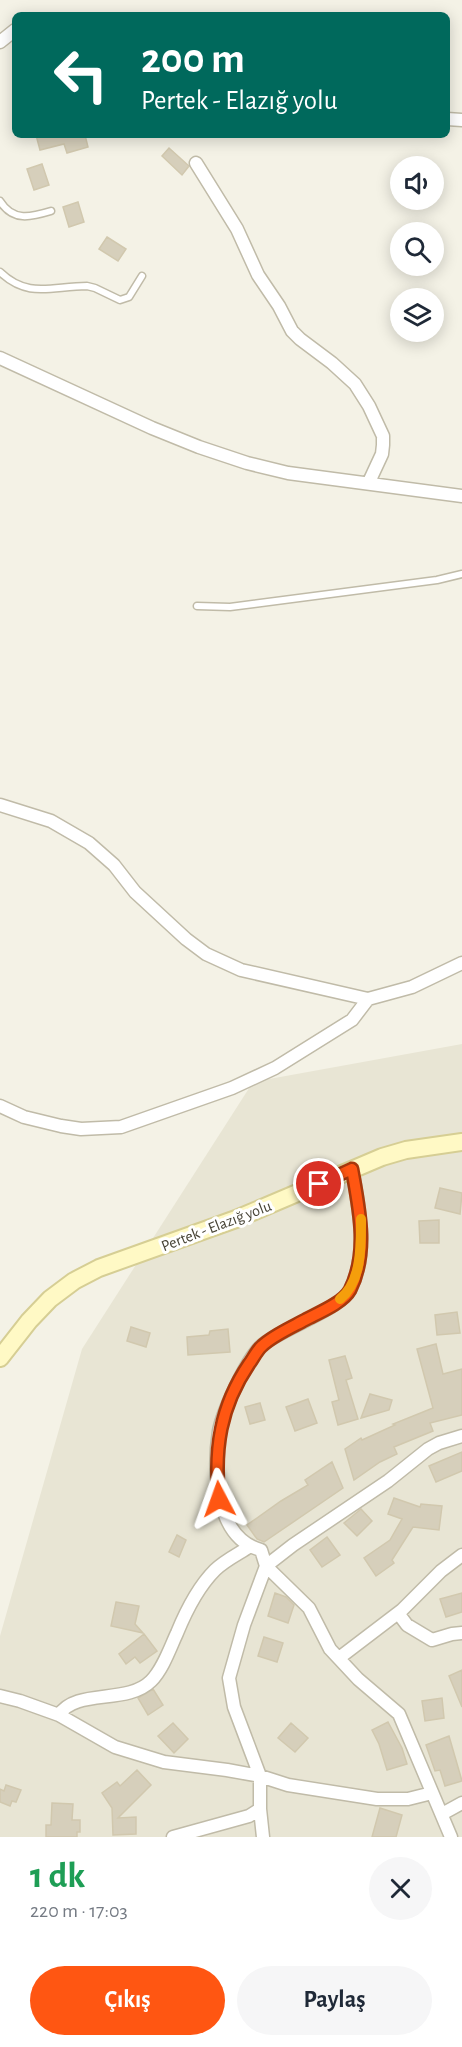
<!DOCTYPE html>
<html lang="tr">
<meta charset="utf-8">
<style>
body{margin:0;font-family:"Alegreya Sans",sans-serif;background:#f6f6f7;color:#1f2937;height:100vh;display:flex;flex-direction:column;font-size:22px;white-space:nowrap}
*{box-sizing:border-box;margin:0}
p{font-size:20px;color:#747a83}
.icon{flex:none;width:33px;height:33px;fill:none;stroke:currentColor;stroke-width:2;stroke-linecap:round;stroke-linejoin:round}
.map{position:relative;height:1837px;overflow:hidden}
.details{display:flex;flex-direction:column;background:#fff;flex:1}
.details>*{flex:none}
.hud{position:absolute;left:12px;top:12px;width:438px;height:126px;border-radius:9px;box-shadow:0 3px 15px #0003;background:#00695c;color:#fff;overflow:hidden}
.fabs{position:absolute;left:390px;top:156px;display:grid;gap:12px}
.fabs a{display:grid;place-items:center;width:54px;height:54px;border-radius:50%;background:#fff;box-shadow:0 3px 15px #0003;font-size:30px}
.pin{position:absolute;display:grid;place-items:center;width:51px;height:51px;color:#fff;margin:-26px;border:3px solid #fff;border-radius:50%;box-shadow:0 2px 6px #0007}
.me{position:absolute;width:66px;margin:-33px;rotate:356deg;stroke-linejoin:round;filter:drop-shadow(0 0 4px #0008)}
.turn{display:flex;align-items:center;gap:21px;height:126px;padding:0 30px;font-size:27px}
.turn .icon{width:78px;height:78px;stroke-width:2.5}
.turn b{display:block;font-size:42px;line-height:51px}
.round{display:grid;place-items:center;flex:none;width:63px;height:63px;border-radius:32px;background:#f6f6f7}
.headline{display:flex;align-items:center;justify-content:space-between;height:102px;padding:0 30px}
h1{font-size:36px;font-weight:700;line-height:45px;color:#1e9e55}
.primary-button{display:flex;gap:12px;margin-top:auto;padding:12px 30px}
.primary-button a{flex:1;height:69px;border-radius:36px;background:#ff5612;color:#fff;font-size:24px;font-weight:700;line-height:69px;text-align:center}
.primary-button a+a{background:#f6f6f7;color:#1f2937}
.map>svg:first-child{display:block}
.residential{fill:#e8e5d4}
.building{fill:#d6cfbb;stroke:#d1c8ae;stroke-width:1.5}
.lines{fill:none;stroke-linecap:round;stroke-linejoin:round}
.lane-casing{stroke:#c0bba8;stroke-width:9}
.street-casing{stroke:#c0bba8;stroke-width:15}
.secondary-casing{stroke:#d6ce94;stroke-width:20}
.lane{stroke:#fff;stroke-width:6}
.street{stroke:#fff;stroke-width:12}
.secondary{stroke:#fff9c5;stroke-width:16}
.route-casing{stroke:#a6380c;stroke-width:15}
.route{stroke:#ff5612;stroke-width:10}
.slow{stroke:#f59e0b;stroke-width:10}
.labels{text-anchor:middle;stroke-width:6;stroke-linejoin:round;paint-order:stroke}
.street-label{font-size:16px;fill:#474335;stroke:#fff}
</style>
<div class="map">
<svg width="462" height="1837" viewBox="0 0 462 1837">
<rect width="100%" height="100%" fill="#f4f2e6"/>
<path class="residential" d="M 462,1044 L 462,1837 L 0,1837 L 0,1636 L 82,1349 L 253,1082 Z"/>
<path class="building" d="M 36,135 L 85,135 L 88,147 L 67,153 L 64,144 L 40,150 Z
M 169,148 L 189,166 L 182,175 L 162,156 Z
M 42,164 L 49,185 L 34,190 L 27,169 Z
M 78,202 L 84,222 L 69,227 L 63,207 Z
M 107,237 L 126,249 L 118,261 L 99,249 Z
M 440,1188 L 462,1193 L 460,1214 L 435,1208 Z
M 439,1220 L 439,1243 L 420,1243 L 419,1221 Z
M 457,1312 L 460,1333 L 437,1335 L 435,1315 Z
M 131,1327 L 150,1333 L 146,1347 L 127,1341 Z
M 228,1329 L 230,1352 L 188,1355 L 187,1337 L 209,1335 L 210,1331 Z
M 436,1344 L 443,1374 L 462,1369 L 462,1415 L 430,1423 L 433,1431 L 394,1447 L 397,1454 L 380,1462 L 354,1480 L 345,1449 L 361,1438 L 362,1440 L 395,1425 L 393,1424 L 433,1408 L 417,1349 Z
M 345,1356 L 352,1378 L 346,1380 L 358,1419 L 338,1425 L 332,1402 L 339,1400 L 329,1360 Z
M 370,1394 L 392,1400 L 389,1410 L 361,1418 Z
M 308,1399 L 317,1423 L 295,1431 L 286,1407 Z
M 260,1403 L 265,1420 L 250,1424 L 245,1407 Z
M 462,1452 L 462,1471 L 436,1482 L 429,1466 Z
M 332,1462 L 343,1488 L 264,1542 L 257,1539 L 247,1525 L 281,1501 L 308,1485 L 305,1480 Z
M 394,1498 L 420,1507 L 421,1504 L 442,1506 L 439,1530 L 413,1527 L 392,1560 L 394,1563 L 376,1576 L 364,1558 L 390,1540 L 402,1519 L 388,1514 Z
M 361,1509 L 372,1521 L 357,1536 L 344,1523 Z
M 177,1535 L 186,1540 L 179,1557 L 169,1552 Z
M 327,1537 L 340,1555 L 322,1567 L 310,1550 Z
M 275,1593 L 286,1597 L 294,1605 L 288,1623 L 268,1616 Z
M 462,1593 L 462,1612 L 446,1617 L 440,1599 Z
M 116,1602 L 139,1606 L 135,1624 L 143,1633 L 111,1626 Z
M 144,1634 L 157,1651 L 140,1663 L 135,1657 L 126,1664 L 119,1654 Z
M 264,1637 L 283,1643 L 277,1662 L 258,1656 Z
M 462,1670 L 462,1707 L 449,1676 Z
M 153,1689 L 163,1705 L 148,1715 L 138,1698 Z
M 442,1698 L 444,1718 L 425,1721 L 422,1701 Z
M 388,1722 L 402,1748 L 407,1764 L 387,1770 L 379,1744 L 372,1730 Z
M 173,1723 L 188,1739 L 174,1753 L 158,1736 Z
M 291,1723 L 308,1738 L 295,1752 L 278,1738 Z
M 449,1736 L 462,1781 L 445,1786 L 440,1770 L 435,1771 L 426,1745 Z
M 137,1770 L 151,1785 L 118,1818 L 136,1817 L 136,1834 L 113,1835 L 112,1808 L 102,1793 L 117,1782 L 120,1786 Z
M 6,1785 L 21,1790 L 16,1802 L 12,1801 L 10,1806 L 0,1802 L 0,1789 L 4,1791 Z
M 52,1803 L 73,1804 L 72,1820 L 80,1820 L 80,1832 L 77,1832 L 77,1837 L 46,1837 L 46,1825 L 51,1825 Z
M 380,1808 L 402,1815 L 396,1837 L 372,1837 Z"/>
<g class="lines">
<defs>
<path id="lane" d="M 0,201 C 13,222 31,217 51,211
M 0,272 C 28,299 52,286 87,286 L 95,288 L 120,300 L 129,297 L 142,276
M 197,606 L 230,607 L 437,580 L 462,574"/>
<path id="street" d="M 0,42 L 15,30
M 447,119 L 462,120
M 196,163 L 237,229 L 258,275 L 279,306 L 292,331 L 300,339 L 332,363 L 355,384 L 369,406 L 383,436 L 383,445 L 382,454 L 369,482
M 0,358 L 152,428 L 199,447 L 247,463 L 288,473 L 462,496
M 0,805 L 51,821 L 89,843 L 114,865 L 135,892 L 186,939 L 206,954 L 241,970 L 368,999 L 412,987 L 462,963
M 0,1106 L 24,1117 L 61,1126 L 81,1129 L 121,1127 L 232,1088 L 275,1068 L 352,1020 L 368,999
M 352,1169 C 359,1208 369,1253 350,1290 C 339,1310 280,1329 261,1346 C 246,1360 223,1411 219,1431 C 213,1470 215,1538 261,1550 L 266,1566 L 309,1608 L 330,1649 L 358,1679 L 399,1714 L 451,1837
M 398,1613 L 407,1625 L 432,1640 L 452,1634 L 462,1633
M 339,1658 L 402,1610 L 441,1571 L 462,1555
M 0,1696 L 20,1701 L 59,1715 L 115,1747 L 164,1762 L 227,1770 L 260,1776 L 288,1785 L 377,1799 L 408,1799 L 432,1793
M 59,1715 C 76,1688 127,1705 151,1681 C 163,1669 170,1648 177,1633 C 186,1611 198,1587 215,1570 C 224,1561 238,1554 249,1547
M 260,1809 L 263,1837
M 442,1814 L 462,1803
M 173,1837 L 249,1816 L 260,1809 L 260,1776 L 234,1707 L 229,1678 L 244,1625 L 266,1566 L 293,1545 L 388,1481 L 428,1449 L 439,1443 L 462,1436"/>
<path id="secondary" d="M 0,1358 L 29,1321 L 50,1299 L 74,1281 L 99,1268 L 236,1219 L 382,1157 L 406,1150 L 462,1142"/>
</defs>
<use href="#lane" class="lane-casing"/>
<use href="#street" class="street-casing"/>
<use href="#secondary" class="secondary-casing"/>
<use href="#lane" class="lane"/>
<use href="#street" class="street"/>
<use href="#secondary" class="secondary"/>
</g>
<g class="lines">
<defs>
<path id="route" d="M 219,1499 C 214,1449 220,1407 249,1364 C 253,1359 257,1350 262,1346 C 272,1336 292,1327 305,1320 C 318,1313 343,1303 350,1290 C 369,1252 359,1208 352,1169 L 319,1184"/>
</defs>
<use href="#route" class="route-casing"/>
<use href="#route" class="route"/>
<path class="slow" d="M 340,1299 C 362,1282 361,1245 361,1219"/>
</g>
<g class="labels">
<g class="street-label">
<text transform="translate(216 1225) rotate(-21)" y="6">Pertek - Elazığ yolu</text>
</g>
</g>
</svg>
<div class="fabs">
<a><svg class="icon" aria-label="sound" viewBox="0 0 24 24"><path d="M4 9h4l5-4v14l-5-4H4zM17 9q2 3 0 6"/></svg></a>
<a><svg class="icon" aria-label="search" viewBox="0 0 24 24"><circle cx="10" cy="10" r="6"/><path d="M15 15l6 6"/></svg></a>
<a><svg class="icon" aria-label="layers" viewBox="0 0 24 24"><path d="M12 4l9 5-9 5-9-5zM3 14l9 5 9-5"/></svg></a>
</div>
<div class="pin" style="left:319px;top:1184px;background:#d93025"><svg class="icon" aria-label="arrive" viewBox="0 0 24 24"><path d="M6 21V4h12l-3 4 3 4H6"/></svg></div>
<svg class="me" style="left:219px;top:1499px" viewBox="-20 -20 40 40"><path d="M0-17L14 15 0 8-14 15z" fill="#ff5612" stroke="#fff" stroke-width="4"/></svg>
<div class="hud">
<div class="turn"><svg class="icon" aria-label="left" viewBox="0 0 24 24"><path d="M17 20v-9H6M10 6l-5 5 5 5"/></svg><div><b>200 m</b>Pertek - Elazığ yolu</div></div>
</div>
</div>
<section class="details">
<div class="headline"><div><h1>1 dk</h1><p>220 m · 17:03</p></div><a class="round"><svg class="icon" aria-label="close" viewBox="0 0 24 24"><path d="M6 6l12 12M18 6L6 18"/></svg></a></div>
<div class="primary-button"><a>Çıkış</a><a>Paylaş</a></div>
</section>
